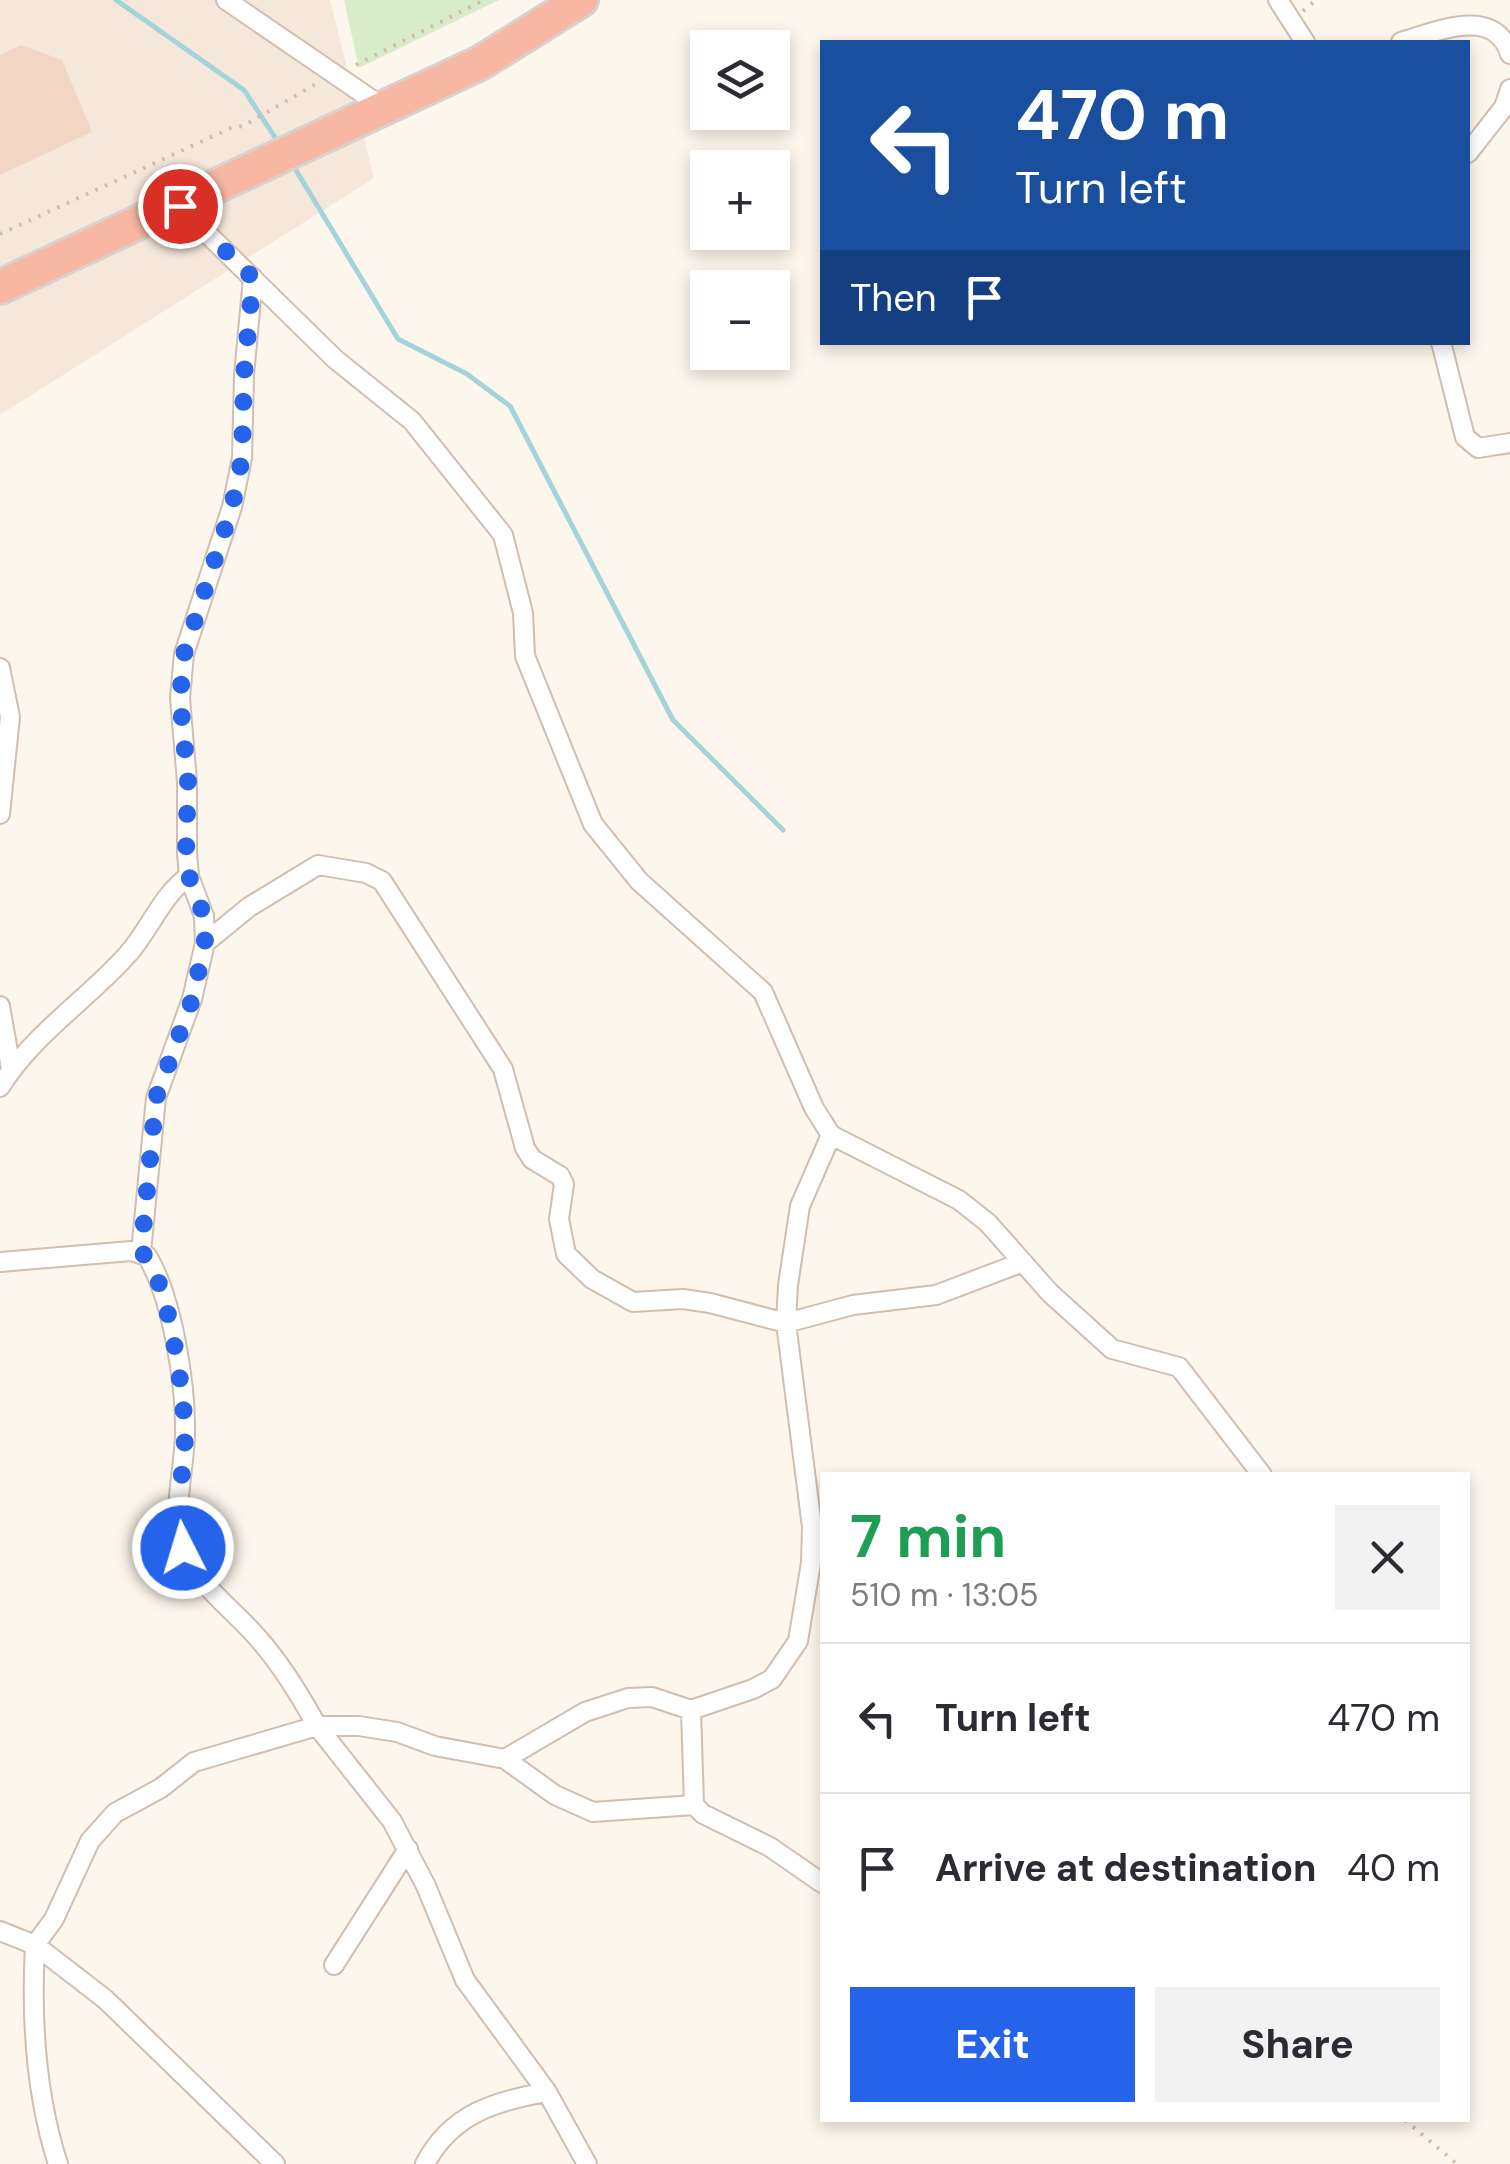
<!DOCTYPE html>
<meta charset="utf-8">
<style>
body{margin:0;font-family:"DM Sans",sans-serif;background:#f2f2f3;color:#2b2b33;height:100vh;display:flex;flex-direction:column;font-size:38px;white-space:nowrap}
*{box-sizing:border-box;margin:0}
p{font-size:32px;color:#7c7c81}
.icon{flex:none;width:55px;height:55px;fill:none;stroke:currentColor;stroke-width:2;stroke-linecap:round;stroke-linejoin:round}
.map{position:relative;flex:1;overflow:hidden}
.side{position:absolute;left:820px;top:1472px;width:650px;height:650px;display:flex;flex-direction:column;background:#fff;border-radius:0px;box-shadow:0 5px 15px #0003}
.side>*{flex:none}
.top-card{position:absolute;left:820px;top:40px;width:650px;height:305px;border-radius:0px;box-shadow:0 5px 15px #0003;background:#1a4fa0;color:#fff;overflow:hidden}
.fabs{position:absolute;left:690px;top:30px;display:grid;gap:20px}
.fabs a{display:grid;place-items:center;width:100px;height:100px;border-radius:0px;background:#fff;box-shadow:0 5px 15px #0003;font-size:50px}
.pin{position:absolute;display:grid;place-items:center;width:85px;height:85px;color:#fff;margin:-42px;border:5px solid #fff;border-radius:50%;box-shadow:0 2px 10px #0007}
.me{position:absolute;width:110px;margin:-55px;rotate:355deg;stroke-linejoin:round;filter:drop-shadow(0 0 8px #0008)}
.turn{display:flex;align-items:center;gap:35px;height:210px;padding:0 30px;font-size:45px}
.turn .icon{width:130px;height:130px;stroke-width:2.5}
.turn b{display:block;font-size:70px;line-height:85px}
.then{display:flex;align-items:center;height:95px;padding:0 30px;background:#0003;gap:20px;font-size:38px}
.round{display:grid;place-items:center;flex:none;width:105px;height:105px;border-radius:0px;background:#f2f2f3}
.summary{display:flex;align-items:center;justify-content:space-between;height:170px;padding:0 30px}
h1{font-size:60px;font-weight:700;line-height:75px;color:#1e9e55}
.cta{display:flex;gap:20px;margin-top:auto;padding:20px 30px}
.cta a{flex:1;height:115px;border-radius:0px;background:#2563eb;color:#fff;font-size:40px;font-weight:700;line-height:115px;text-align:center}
.cta a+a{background:#f2f2f3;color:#2b2b33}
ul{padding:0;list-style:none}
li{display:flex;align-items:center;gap:30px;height:150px;padding:0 30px;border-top:2px solid #e1e1e2}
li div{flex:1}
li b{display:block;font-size:38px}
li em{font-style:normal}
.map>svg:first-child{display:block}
.residential{fill:#f5e8da}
.green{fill:#d8ecc9}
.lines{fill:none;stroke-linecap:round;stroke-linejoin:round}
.stream{stroke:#a5d3da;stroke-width:5}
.building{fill:#f3d5c3}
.street-casing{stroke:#d1beb0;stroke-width:22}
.highway-casing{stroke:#dad1cd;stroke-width:38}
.path{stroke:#d9b8a5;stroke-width:4;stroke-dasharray:2.5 8;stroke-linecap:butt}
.street{stroke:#fff;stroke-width:18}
.highway{stroke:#f7b7a3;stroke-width:32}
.route{stroke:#2563eb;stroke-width:18;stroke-dasharray:0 32.4}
</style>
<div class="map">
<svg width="1510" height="2164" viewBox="0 0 1510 2164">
<rect width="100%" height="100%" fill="#fdf6ec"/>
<path class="residential" d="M 0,0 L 330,0 L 374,178 L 0,415 Z"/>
<path class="green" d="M 344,0 L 499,0 L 359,68 Z"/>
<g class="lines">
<path class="stream" d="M 116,0 L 244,90 L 280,145
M 291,162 L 398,339 L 467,374 L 510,406 L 673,720 L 783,830"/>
</g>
<path class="building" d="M 21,45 L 62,60 L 92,132 L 0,175 L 0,55 Z"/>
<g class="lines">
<defs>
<path id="street" d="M 226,0 L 384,108
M 1278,0 L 1305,42
M 1401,42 C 1436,32 1494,5 1510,54
M 1468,153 L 1504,107 L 1510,89
M 179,206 L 335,359 L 412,421 L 503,535 L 523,613 L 525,656 L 593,824 L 639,881 L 763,992 L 814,1108 L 831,1135 L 959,1200 L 988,1223 L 1050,1293 L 1112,1349 L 1179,1367 L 1262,1475
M 1441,342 L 1465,437 L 1478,448 L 1510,443
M 0,668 L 10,717 L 0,814
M 205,943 L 249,907 L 318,865 L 366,873 L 382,881 L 503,1069 L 525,1148 L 532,1159 L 560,1176 L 564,1184 L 559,1219 L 566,1254 L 592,1279 L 633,1302 L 683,1299 L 710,1303 L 786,1323 L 853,1305 L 936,1295 L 1023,1262
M 0,1006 L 11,1069
M 0,1087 C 33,1034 87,1000 128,954 C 151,928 161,896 189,876
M 141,1252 L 156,1098 L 192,999 L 205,943 L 204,916 L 189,876 L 187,853 L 187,782 L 180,698 L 184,654 L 232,507 L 242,458 L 244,375 L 253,278
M 0,1262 L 131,1251 L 147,1256 C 173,1299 186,1386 185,1435 C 184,1473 171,1513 184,1549 C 197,1585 233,1609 257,1637 C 281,1664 300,1695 317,1726 L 194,1762 L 161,1788 L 115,1813 L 90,1841 L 54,1919 L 35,1945 L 105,1999 L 275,2164
M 691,1710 L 694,1805
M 317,1726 L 359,1726 L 397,1732 L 435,1746 L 505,1759 L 555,1795 L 593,1812 L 694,1805 L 703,1814 L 770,1847 L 822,1883
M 317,1726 L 392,1821 L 426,1886 L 465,1980 L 547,2092 L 587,2164
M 505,1759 L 585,1712 L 628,1698 L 652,1697 L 691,1710 L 753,1689 L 772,1679 L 798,1641 L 811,1563 L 812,1527 L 786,1323 L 788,1285 L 800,1206 L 831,1135
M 0,1931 L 35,1945 C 31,2019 35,2093 58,2164
M 334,1965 L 408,1849
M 425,2164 C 451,2114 495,2101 547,2092"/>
<path id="highway" d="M 0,287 L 480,63 L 581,0"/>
</defs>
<use href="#street" class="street-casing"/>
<use href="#highway" class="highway-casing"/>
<path class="path" d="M 1303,11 L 1316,0
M 356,65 L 484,0
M 0,234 L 231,128 L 243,126 L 316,84
M 1405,2120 L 1457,2164"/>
<use href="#street" class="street"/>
<use href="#highway" class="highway"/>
</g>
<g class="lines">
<path class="route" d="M 180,206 L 253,278 L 244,375 L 242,458 L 232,507 L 184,654 L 180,698 L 188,782 L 186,853 L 189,876 L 204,916 L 205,943 L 192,1000 L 156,1098 L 141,1252 C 168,1273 184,1396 185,1432 C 185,1471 173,1509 183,1548"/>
</g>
</svg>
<div class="fabs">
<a><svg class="icon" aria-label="layers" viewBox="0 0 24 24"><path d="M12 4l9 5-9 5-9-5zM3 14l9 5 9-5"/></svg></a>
<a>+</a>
<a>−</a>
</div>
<div class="pin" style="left:180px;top:206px;background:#d93025"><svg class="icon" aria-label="arrive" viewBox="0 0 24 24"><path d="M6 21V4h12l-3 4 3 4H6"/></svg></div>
<svg class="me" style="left:183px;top:1548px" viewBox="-20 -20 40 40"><circle r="17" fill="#2563eb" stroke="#fff" stroke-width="3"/><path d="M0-11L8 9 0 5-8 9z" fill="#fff"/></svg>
<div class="top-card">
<div class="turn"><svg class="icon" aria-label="left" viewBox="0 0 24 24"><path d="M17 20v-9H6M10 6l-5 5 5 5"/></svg><div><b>470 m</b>Turn left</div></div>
<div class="then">Then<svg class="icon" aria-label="arrive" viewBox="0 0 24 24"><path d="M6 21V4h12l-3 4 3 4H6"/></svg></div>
</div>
<section class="side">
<div class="summary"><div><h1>7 min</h1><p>510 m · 13:05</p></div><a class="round"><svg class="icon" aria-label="close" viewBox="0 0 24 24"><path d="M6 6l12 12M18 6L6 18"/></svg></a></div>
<ul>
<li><svg class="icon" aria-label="left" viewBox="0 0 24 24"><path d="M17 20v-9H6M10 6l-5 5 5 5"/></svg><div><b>Turn left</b></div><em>470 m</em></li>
<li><svg class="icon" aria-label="arrive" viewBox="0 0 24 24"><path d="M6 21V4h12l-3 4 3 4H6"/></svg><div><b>Arrive at destination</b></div><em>40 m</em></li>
</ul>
<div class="cta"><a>Exit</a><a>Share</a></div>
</section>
</div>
